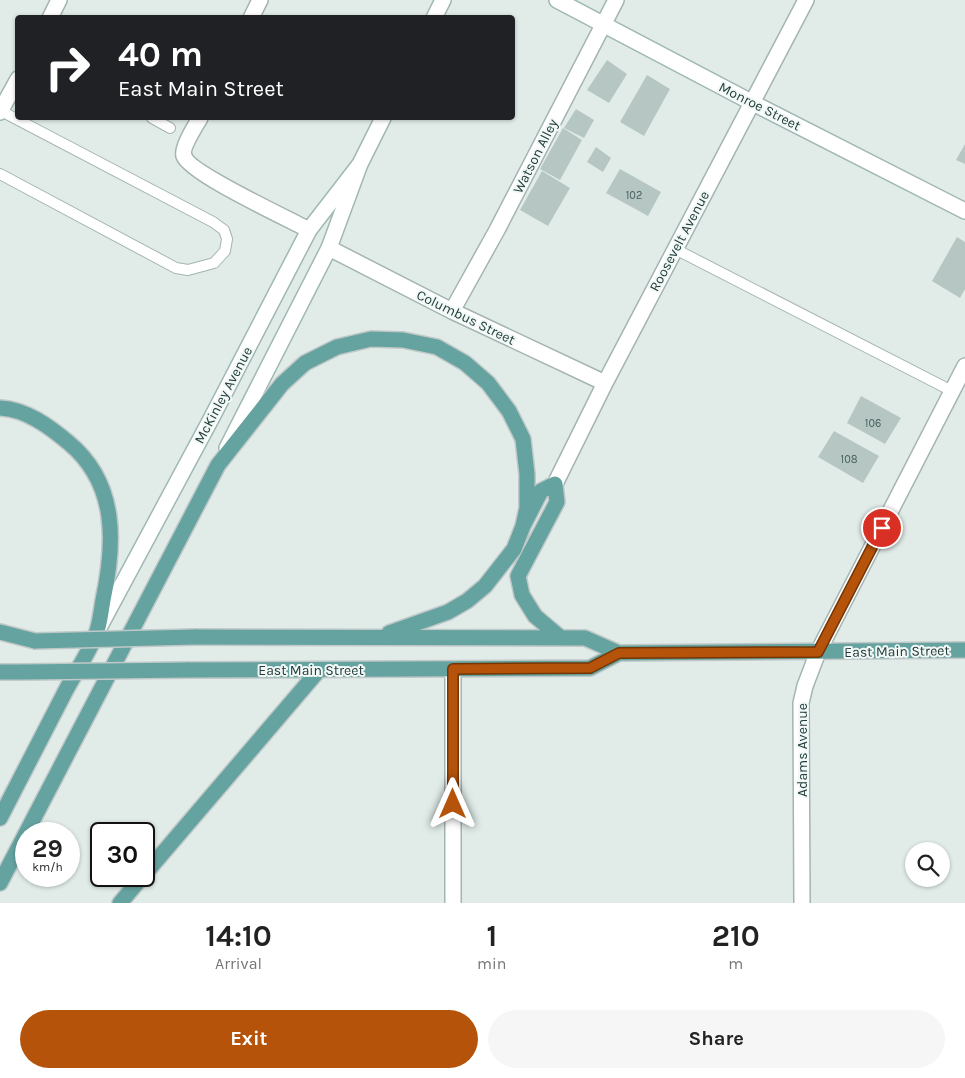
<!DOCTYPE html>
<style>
body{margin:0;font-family:Karla,sans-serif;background:#f6f6f6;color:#222;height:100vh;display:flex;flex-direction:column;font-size:19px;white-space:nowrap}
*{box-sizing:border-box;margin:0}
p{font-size:16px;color:#767676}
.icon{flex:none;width:28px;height:28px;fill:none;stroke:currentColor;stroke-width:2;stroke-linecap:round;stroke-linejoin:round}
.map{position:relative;height:903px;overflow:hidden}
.sheet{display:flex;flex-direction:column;background:#fff;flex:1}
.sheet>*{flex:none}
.guide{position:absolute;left:15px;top:15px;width:500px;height:105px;border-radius:5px;box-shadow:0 1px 4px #0004;background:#202124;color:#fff;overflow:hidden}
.controls{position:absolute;left:905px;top:842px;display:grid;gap:10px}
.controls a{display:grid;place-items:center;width:45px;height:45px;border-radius:50%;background:#fff;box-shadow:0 1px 4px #0004;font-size:25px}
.speed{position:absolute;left:15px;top:822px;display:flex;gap:10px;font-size:25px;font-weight:700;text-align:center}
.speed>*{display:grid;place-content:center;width:65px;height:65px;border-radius:50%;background:#fff;box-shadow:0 1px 4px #0004;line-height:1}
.speed small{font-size:12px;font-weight:400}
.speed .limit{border:2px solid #111;border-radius:8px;background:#fff;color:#111}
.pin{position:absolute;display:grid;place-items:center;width:42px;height:42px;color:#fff;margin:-21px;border:2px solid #fff;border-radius:50%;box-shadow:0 1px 5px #0007}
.me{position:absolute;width:55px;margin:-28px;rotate:0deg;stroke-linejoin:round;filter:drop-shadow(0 0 4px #0008)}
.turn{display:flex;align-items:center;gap:18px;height:105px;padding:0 20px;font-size:22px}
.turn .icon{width:65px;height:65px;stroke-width:2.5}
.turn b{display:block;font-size:35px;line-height:42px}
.eta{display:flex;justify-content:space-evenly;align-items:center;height:85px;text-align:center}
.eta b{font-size:30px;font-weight:700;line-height:35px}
.primary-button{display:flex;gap:10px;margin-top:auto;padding:10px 20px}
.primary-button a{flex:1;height:58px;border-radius:30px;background:#b45309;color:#fff;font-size:20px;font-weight:700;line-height:58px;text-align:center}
.primary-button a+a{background:#f6f6f6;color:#222}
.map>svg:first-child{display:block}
.building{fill:#b6c7c3}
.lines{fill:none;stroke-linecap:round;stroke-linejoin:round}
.lane-casing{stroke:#a4b4b2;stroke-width:12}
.street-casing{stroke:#a4b4b2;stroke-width:18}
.secondary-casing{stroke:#9fb8b4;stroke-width:18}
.primary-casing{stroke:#c1c9c8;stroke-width:18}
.lane{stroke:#fff;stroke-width:10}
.street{stroke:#fff;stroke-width:15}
.secondary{stroke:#fff;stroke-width:15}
.primary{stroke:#64a3a0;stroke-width:15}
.primary-bridge-casing{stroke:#c1c9c8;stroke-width:18;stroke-linecap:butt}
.primary-bridge{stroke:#64a3a0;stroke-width:15}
.route-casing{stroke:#753606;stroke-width:12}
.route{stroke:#b45309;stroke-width:9}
.labels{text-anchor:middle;stroke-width:4;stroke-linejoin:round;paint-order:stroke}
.number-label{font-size:11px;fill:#46605e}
.street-label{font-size:14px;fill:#213d3c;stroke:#f1f8f6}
</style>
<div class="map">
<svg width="965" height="903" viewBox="0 0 965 903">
<rect width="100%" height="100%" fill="#e1ece9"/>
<path class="building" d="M 607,60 L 627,74 L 609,103 L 587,90 Z
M 647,75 L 670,89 L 644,136 L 620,122 Z
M 576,109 L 594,120 L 584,138 L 564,128 Z
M 563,128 L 582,140 L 560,180 L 540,169 Z
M 965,144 L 965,164 L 956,160 Z
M 596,147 L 611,158 L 603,172 L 587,162 Z
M 620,169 L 661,192 L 648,216 L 606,193 Z
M 542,171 L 570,188 L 548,226 L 520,210 Z
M 957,237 L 965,242 L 965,289 L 960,298 L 932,281 Z
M 861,396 L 901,418 L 885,444 L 847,423 Z
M 834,431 L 879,456 L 863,483 L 818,457 Z"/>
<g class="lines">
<defs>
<path id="lane" d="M 152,118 L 170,128
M 0,174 L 176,268 L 188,270 L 214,263 L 225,251 L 227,239 L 224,230 L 213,222 L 1,111
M 675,249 L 952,391"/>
<path id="street" d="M 50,18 L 59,0
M 251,18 L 260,0
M 0,112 L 18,79
M 200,118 C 196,125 181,148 184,156 C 189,173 289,219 309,230
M 329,248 L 452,311 L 605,383
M 452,311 L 497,230 L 616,0
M 555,484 L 605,383 L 806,0
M 453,669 L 453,903
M 802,903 L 801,703 L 805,686 L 818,652 L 965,366"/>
<path id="secondary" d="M 557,0 L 751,102 L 965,211
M 434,18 L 443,0
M 227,448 L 329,248 L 360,164 L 383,118
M 100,626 L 211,419 L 309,230 L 360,164"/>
<path id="primary" d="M 0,408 C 26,409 50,427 69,443 C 118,484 115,544 103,600 C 101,611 100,623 96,634 C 90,651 75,673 66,690 C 44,733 22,775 0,818
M 0,632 L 35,641
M 389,633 L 448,612 L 467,601 L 485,586 L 514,549 L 523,526 L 541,491 L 555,484 L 557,502 L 518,576 L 522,595 L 535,616 L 561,638
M 195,637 L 585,638 L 619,653 L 965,650
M 187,670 L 590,668 L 619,653
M 0,672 L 23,672
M 144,875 L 319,670
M 0,883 L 218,465 L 282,384 L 305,363 L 337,347 L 371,339 L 403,340 L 437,347 L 465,363 L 488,383 L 509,411 L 523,439 L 527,474 L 527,508 L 523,526
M 120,903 L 143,876"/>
</defs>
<use href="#lane" class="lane-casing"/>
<use href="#street" class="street-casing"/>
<use href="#secondary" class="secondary-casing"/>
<use href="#primary" class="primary-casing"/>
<use href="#lane" class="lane"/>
<use href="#street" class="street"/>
<use href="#secondary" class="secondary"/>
<use href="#primary" class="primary"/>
<defs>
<path id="primary-bridge" d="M 35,641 L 195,637
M 23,672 L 187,670"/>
</defs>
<use href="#primary-bridge" class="primary-bridge-casing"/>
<use href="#primary-bridge" class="primary-bridge"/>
</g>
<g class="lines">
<defs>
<path id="route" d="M 453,804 L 453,669 L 590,668 L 619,653 L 818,652 L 882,528"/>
</defs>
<use href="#route" class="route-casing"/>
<use href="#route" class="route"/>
</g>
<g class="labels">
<g class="number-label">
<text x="634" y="199">102</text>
<text x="873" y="427">106</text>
<text x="849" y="463">108</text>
</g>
<g class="street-label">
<text transform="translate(760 106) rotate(27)" y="5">Monroe Street</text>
<text transform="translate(535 156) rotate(-63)" y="5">Watson Alley</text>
<text transform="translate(679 241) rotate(-62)" y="5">Roosevelt Avenue</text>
<text transform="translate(466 317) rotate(26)" y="5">Columbus Street</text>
<text transform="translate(223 395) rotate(-62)" y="5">McKinley Avenue</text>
<text transform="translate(897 651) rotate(-1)" y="5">East Main Street</text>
<text x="311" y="675">East Main Street</text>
<text transform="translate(802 750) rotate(-90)" y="5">Adams Avenue</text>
</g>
</g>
</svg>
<div class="controls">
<a><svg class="icon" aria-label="search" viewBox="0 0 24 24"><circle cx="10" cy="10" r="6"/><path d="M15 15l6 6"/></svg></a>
</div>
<div class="speed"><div>29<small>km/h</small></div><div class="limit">30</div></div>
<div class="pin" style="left:882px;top:528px;background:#d93025"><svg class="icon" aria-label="arrive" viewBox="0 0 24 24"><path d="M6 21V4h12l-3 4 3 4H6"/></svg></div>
<svg class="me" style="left:453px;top:804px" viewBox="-20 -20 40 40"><path d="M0-17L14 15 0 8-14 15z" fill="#b45309" stroke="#fff" stroke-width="4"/></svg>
<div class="guide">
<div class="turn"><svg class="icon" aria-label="right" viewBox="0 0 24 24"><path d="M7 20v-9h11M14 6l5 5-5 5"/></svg><div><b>40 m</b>East Main Street</div></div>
</div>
</div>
<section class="sheet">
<div class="eta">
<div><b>14:10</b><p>Arrival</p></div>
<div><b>1</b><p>min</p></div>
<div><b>210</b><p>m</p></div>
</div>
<div class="primary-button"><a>Exit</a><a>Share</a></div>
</section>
